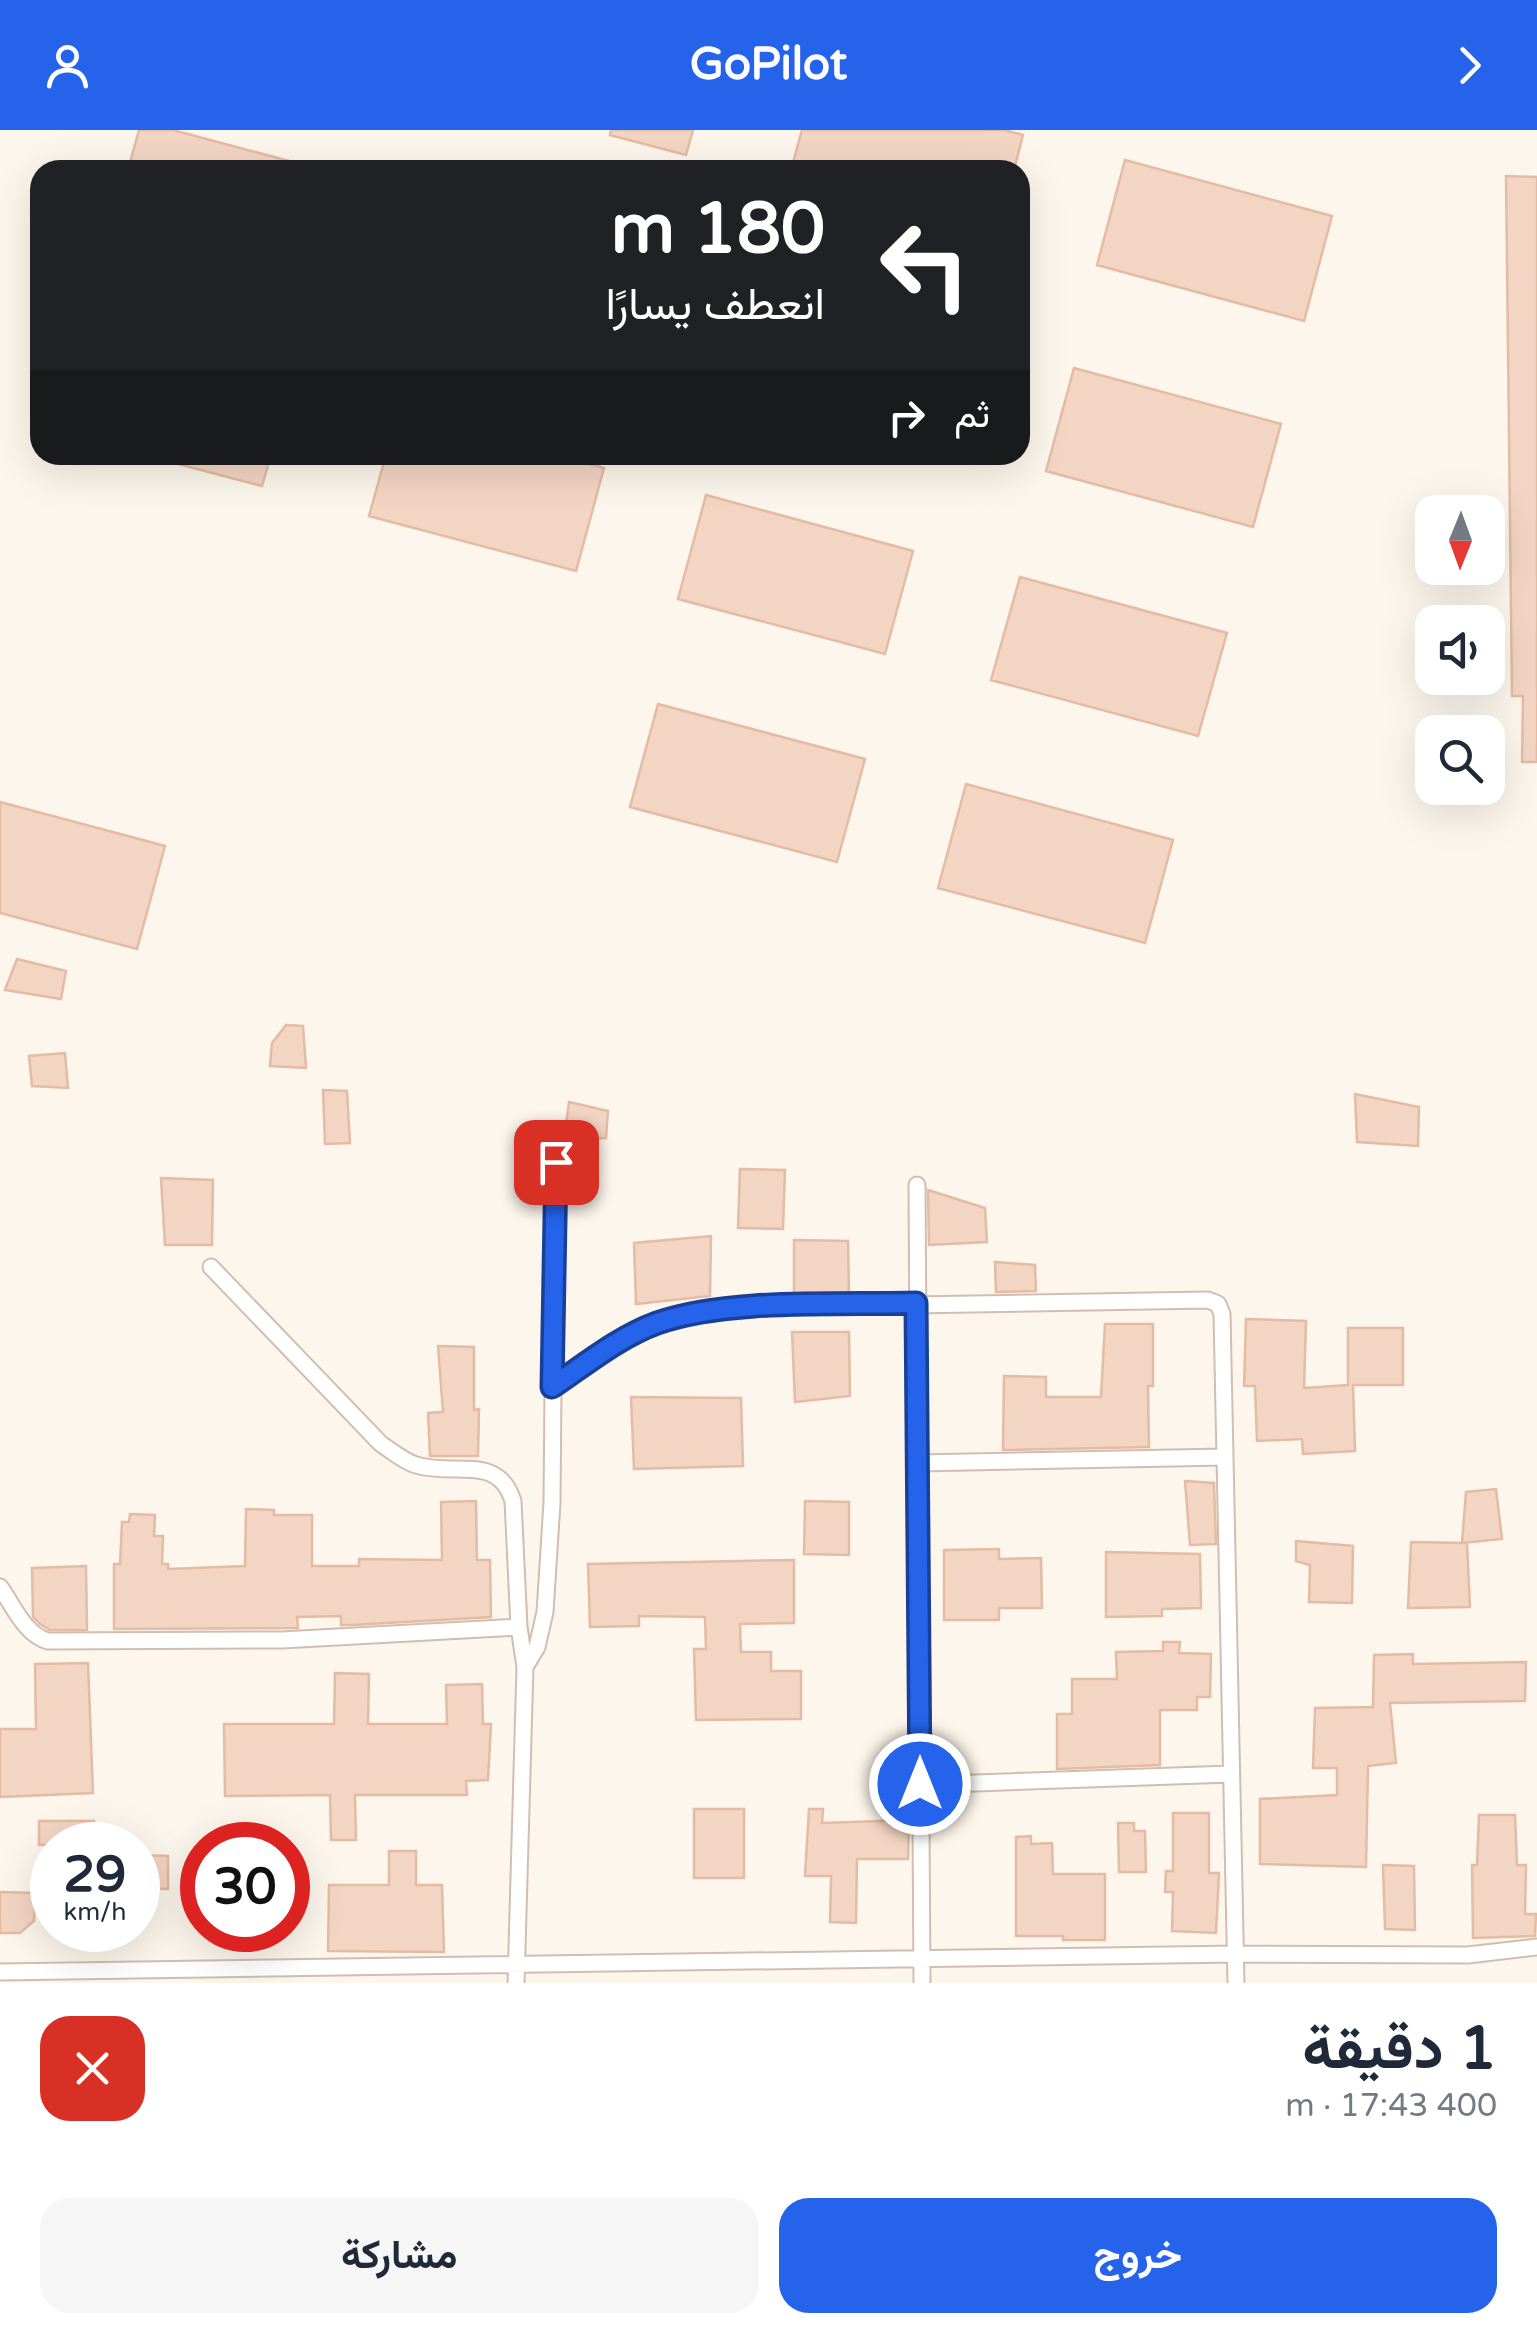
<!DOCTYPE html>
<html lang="ar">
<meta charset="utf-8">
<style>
body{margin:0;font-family:"Varela Round",Vazirmatn,sans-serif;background:#f6f6f7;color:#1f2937;direction:rtl;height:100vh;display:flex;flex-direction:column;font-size:38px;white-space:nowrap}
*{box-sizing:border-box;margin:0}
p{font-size:32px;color:#747a83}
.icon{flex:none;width:55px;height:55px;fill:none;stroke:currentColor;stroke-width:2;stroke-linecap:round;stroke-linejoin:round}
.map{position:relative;height:1853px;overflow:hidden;direction:ltr}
.side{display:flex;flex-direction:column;background:#fff;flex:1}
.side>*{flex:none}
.guide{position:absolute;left:30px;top:30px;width:1000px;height:305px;border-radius:30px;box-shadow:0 10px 40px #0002;direction:rtl;background:#202124;color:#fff;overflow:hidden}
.needle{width:65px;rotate:181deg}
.buttons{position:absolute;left:1415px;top:365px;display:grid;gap:20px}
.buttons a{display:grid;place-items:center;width:90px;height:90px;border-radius:20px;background:#fff;box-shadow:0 10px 40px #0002;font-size:50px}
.speed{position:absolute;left:30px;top:1692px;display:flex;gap:20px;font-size:50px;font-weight:700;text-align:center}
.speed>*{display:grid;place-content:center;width:130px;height:130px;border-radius:50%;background:#fff;box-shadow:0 10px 40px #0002;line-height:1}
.speed small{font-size:25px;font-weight:400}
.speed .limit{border:15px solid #d22;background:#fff;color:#111}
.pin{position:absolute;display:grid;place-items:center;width:85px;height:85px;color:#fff;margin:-42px;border-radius:20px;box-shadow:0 5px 15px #0006}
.me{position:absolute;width:110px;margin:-55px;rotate:0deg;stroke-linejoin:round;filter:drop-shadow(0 0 8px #0008)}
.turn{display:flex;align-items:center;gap:35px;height:210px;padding:0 40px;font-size:45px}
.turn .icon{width:130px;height:130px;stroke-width:2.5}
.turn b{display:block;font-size:70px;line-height:85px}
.then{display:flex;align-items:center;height:95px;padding:0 40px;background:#0003;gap:20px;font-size:38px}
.round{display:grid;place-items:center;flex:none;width:105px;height:105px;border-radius:30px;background:#f6f6f7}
.summary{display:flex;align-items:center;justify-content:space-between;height:170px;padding:0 40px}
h1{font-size:60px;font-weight:700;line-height:75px}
.primary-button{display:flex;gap:20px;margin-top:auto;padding:20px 40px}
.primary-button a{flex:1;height:115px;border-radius:30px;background:#2563eb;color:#fff;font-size:40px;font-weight:700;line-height:115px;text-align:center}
.primary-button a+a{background:#f6f6f7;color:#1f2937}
header{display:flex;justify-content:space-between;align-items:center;height:130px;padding:0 40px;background:#2563eb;color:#fff;font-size:45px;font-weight:700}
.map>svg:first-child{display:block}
.building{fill:#f3d5c3;stroke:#e6bba3;stroke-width:2.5}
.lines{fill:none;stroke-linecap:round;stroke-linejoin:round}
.street-casing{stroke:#d1beb0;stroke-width:19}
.street{stroke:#fff;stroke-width:15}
.route-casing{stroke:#184099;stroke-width:25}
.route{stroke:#2563eb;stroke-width:18}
</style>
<header><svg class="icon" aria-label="forward" viewBox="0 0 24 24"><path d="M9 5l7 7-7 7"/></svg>GoPilot<svg class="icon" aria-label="person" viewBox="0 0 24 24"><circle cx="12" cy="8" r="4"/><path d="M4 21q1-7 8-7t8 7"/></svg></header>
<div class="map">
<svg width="1537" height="1853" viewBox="0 0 1537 1853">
<rect width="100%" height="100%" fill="#fdf6ec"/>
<path class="building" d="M 139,0 L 173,0 L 304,35 L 303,40 L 128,40 Z
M 611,0 L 693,0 L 686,25 L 610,5 Z
M 802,0 L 1004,0 L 1023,5 L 1014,40 L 791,40 Z
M 1125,30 L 1332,86 L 1304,191 L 1097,135 Z
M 1506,46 L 1537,47 L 1537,632 L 1522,632 L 1523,566 L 1512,566 Z
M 1074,238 L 1281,294 L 1253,397 L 1046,341 Z
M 164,325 L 271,325 L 262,356 L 163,330 Z
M 386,325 L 556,325 L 604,338 L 576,441 L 369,386 Z
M 706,365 L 913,421 L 885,524 L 678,469 Z
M 1020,447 L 1227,503 L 1198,606 L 991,550 Z
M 658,574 L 865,629 L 837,732 L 630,677 Z
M 966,654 L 1173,710 L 1145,813 L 938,758 Z
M 0,672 L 165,716 L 137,819 L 0,783 Z
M 17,829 L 66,841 L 61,869 L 5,860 Z
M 286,895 L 303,896 L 306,938 L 270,936 L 272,913 Z
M 65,923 L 68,958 L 32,956 L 29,926 Z
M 323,960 L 347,961 L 350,1013 L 325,1014 Z
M 1355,964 L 1419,977 L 1418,1016 L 1357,1012 Z
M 569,972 L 608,981 L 606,1008 L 564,1010 Z
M 740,1039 L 785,1040 L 783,1099 L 738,1098 Z
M 161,1048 L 213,1050 L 212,1115 L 165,1115 Z
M 928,1060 L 985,1078 L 987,1112 L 929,1115 Z
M 711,1106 L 710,1166 L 636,1174 L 634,1113 Z
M 794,1110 L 848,1111 L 849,1163 L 794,1163 Z
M 995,1132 L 1035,1135 L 1036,1161 L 996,1162 Z
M 1246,1189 L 1306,1191 L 1304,1258 L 1348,1255 L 1348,1198 L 1403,1198 L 1403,1255 L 1353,1255 L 1355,1321 L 1303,1324 L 1302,1309 L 1257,1311 L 1255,1256 L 1244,1256 Z
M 1105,1194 L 1153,1194 L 1153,1256 L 1148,1256 L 1149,1317 L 1003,1320 L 1004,1246 L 1046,1247 L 1046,1267 L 1101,1267 Z
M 792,1202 L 849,1202 L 850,1266 L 795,1272 Z
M 438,1216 L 474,1217 L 474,1280 L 479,1279 L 478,1326 L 430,1326 L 428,1283 L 443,1282 Z
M 631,1267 L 741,1268 L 743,1336 L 634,1339 Z
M 1185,1351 L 1214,1353 L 1216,1414 L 1190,1415 Z
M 1496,1359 L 1502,1409 L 1462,1413 L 1466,1362 Z
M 476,1371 L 477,1430 L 490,1430 L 491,1487 L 352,1495 L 341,1495 L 341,1486 L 297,1487 L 298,1498 L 114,1499 L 114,1434 L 120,1434 L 122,1392 L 129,1392 L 130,1384 L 155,1385 L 154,1406 L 163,1406 L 162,1434 L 168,1434 L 168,1439 L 245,1436 L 246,1379 L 274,1380 L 274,1385 L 312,1385 L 312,1436 L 359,1436 L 359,1429 L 442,1430 L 441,1372 Z
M 805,1371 L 849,1372 L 849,1425 L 804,1424 Z
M 1296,1411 L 1353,1416 L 1352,1473 L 1309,1472 L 1310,1435 L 1296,1431 Z
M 1411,1412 L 1467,1413 L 1470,1477 L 1408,1478 Z
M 999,1419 L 999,1429 L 1041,1428 L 1042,1478 L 999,1478 L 999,1490 L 944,1490 L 944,1420 Z
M 1106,1422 L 1200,1424 L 1201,1478 L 1162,1479 L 1162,1486 L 1106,1487 Z
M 794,1430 L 794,1493 L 740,1494 L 741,1522 L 771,1522 L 771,1541 L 801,1541 L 801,1589 L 696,1590 L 694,1519 L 706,1519 L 705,1487 L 639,1486 L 639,1496 L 590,1497 L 588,1434 Z
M 86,1436 L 87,1500 L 50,1500 L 40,1494 L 33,1487 L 32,1438 Z
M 1163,1512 L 1180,1512 L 1179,1523 L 1211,1524 L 1210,1567 L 1197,1567 L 1197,1580 L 1160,1580 L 1160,1635 L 1057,1639 L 1057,1584 L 1072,1584 L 1072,1549 L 1117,1549 L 1116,1522 L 1163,1521 Z
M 1413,1524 L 1413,1534 L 1526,1532 L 1525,1571 L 1390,1573 L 1396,1633 L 1368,1636 L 1366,1737 L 1260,1734 L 1260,1669 L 1337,1665 L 1337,1638 L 1313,1638 L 1315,1578 L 1373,1577 L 1374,1525 Z
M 88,1533 L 93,1663 L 0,1667 L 0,1599 L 36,1599 L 35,1534 Z
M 335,1543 L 369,1544 L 368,1594 L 447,1594 L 446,1555 L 482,1554 L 483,1594 L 491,1594 L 488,1650 L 466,1651 L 467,1665 L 355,1665 L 356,1710 L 331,1710 L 330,1665 L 225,1666 L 224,1594 L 334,1594 Z
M 694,1679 L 744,1679 L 744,1748 L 694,1748 Z
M 809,1679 L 823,1679 L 822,1693 L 909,1690 L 908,1729 L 857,1729 L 856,1793 L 830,1792 L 831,1746 L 805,1746 Z
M 1173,1683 L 1209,1683 L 1209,1743 L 1219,1743 L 1216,1803 L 1172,1801 L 1173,1762 L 1165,1762 L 1166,1741 L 1173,1741 Z
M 1479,1685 L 1515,1685 L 1517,1735 L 1526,1735 L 1525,1784 L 1536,1784 L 1535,1806 L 1473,1808 L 1472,1735 L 1477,1735 Z
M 39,1691 L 94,1691 L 94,1715 L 39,1715 Z
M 1118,1693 L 1134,1693 L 1134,1701 L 1145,1701 L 1146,1742 L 1119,1742 Z
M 1031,1706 L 1031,1714 L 1052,1713 L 1053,1744 L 1105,1744 L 1105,1810 L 1063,1810 L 1063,1806 L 1016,1806 L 1016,1707 Z
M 389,1721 L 416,1721 L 416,1755 L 442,1755 L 444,1822 L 328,1821 L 329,1755 L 389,1755 Z
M 138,1725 L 168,1726 L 168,1759 L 138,1758 Z
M 1383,1735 L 1414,1736 L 1415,1800 L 1385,1799 Z
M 0,1762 L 35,1763 L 34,1791 L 20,1803 L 0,1803 Z"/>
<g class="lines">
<defs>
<path id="street" d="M 917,1055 L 922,1853
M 211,1137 L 381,1314 C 392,1321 403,1331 416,1335 C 455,1347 498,1323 513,1371 L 519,1497 L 525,1537 L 516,1853
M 553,1257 C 611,1216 654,1188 726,1178 L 1208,1170 L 1218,1174 L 1222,1184 L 1236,1853
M 918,1333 L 1225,1327
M 0,1457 C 13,1475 25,1505 48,1511 L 282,1510 L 519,1497
M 525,1537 L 537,1517 L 545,1482 L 552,1373 L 555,1032
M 920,1655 L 1231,1644
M 0,1842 L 1236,1824 L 1468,1825 L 1537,1817"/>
</defs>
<use href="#street" class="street-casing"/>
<use href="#street" class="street"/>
</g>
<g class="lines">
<defs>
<path id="route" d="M 556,1032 L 552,1257 C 586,1234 619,1207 657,1193 C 728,1168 840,1175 916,1173 L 920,1654"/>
</defs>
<use href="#route" class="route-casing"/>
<use href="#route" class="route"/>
</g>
</svg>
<div class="buttons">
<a><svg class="needle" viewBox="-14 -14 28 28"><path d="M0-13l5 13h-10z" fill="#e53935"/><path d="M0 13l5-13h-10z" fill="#747a83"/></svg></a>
<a><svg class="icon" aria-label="sound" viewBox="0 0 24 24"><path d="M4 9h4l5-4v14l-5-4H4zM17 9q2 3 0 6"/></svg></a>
<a><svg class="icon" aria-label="search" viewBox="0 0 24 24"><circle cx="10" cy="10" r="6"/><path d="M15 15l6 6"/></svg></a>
</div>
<div class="speed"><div>29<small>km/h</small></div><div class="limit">30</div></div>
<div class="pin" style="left:556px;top:1032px;background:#d93025"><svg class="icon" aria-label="arrive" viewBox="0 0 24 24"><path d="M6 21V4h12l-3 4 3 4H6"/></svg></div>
<svg class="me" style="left:920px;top:1654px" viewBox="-20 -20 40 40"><circle r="17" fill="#2563eb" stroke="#fff" stroke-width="3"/><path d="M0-11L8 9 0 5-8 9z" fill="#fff"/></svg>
<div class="guide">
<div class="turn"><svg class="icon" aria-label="left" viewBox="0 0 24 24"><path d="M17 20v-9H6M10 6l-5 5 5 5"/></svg><div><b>180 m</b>انعطف يسارًا</div></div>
<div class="then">ثم<svg class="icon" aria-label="right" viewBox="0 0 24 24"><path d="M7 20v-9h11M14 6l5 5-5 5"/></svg></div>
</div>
</div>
<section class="side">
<div class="summary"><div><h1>1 دقيقة</h1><p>400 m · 17:43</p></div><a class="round" style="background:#d93025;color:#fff"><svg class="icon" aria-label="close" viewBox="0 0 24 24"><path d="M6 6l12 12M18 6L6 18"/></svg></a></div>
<div class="primary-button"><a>خروج</a><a>مشاركة</a></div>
</section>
